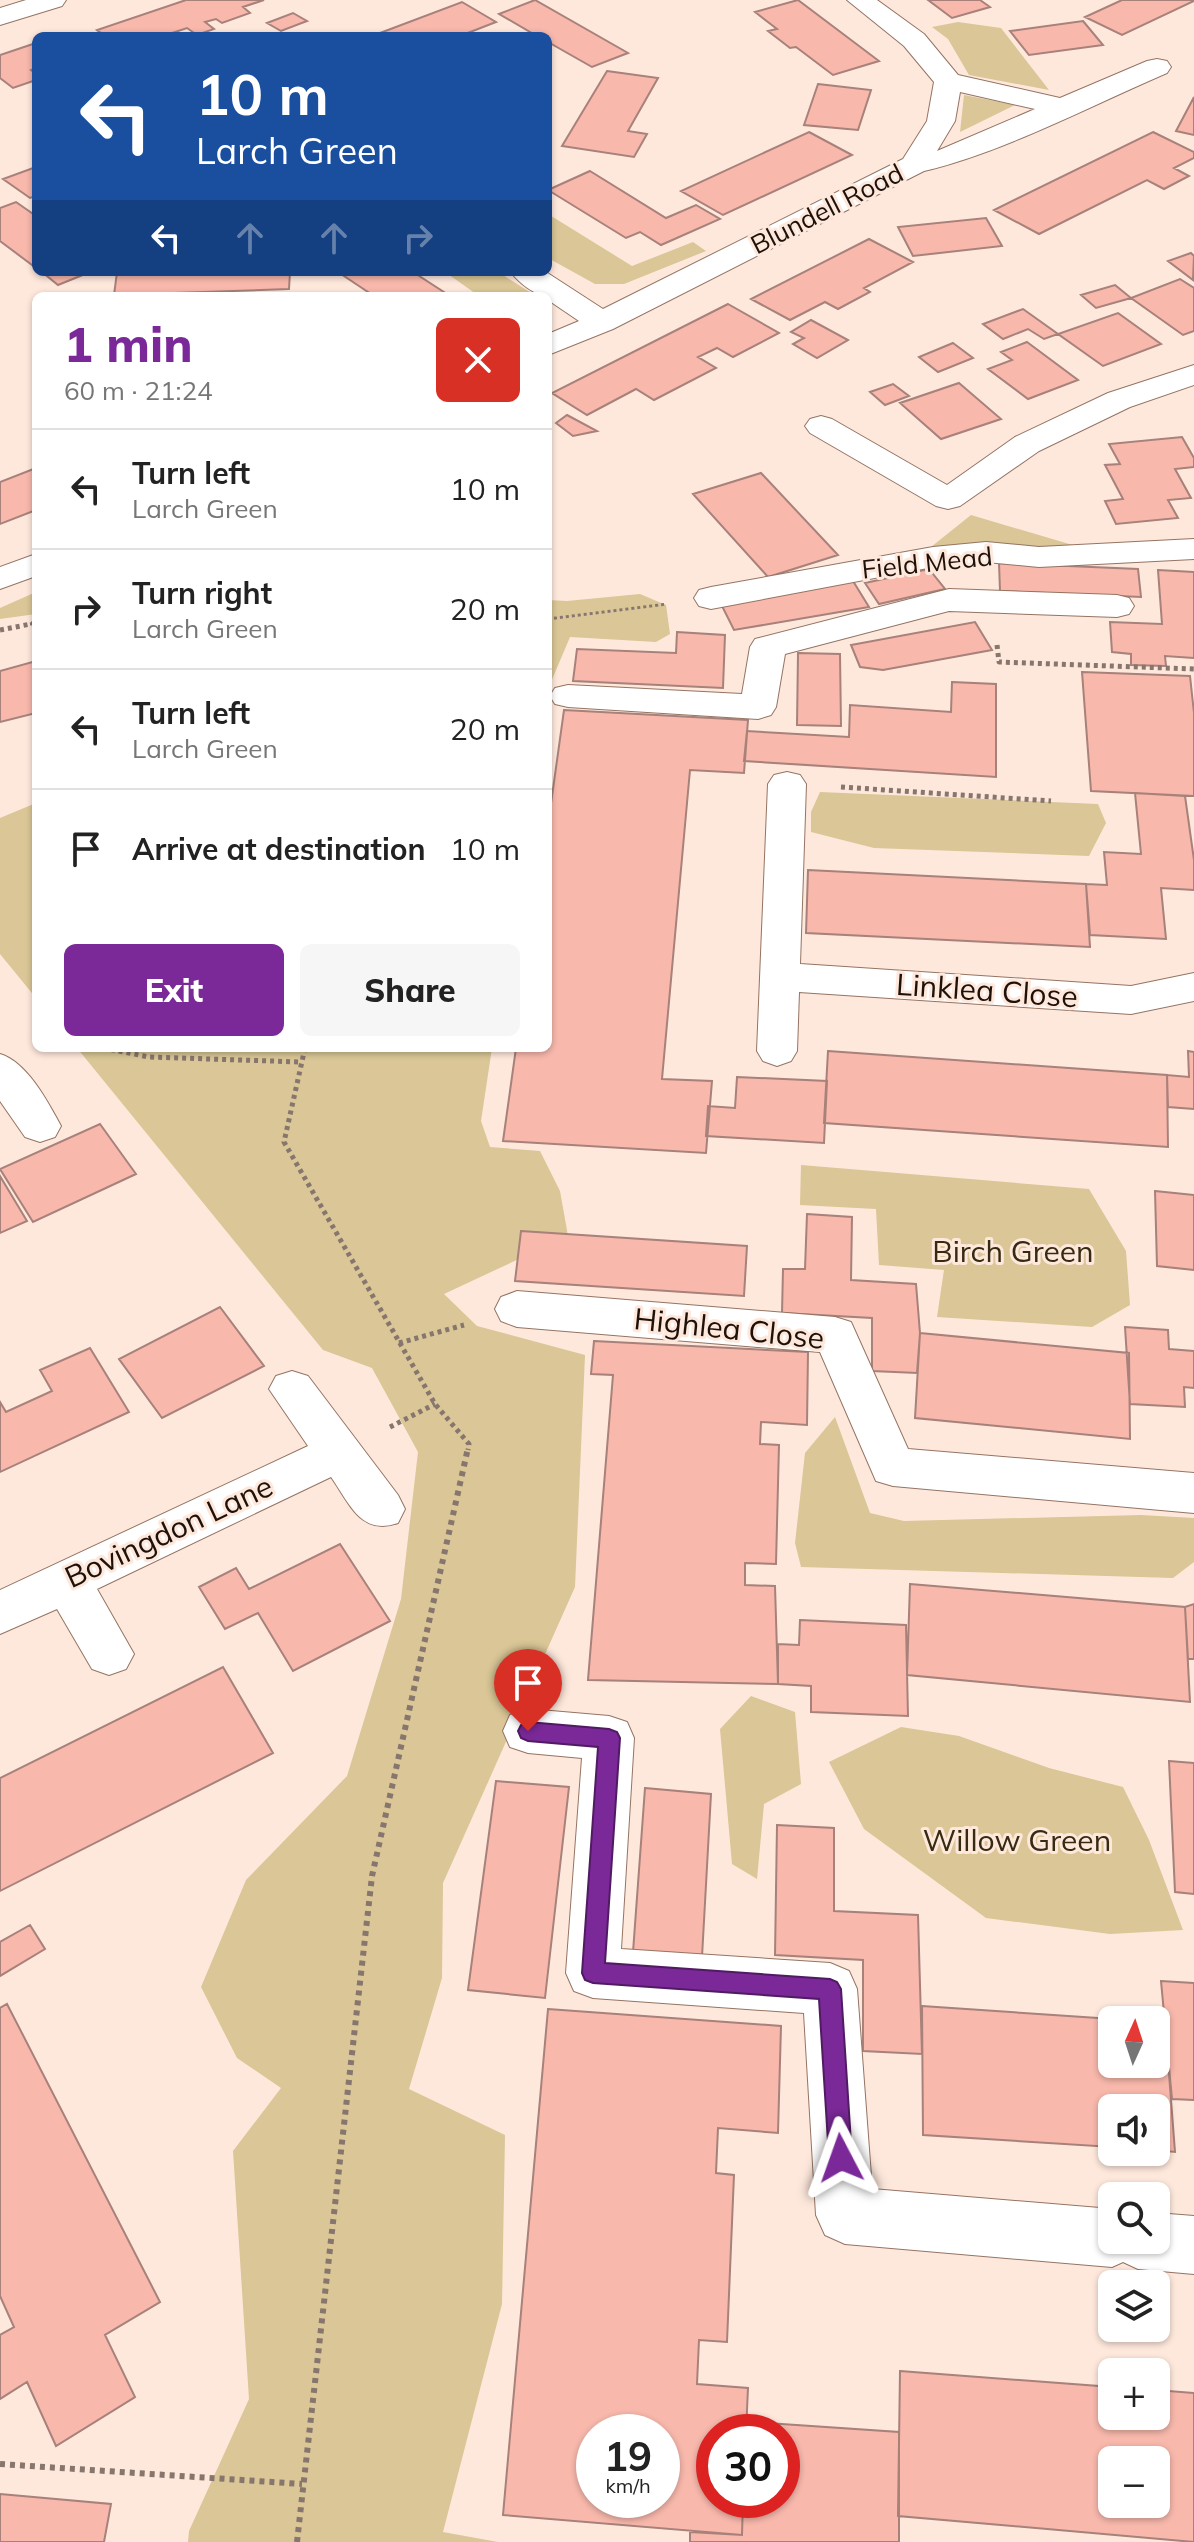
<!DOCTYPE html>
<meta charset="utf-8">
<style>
body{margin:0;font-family:Mulish,sans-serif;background:#f6f6f6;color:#222;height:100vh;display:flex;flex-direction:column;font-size:30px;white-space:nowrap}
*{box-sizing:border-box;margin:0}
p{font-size:26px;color:#767676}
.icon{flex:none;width:44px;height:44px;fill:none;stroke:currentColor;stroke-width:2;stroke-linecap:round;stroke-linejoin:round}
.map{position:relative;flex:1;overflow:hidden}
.sheet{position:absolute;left:32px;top:292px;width:520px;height:760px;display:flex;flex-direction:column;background:#fff;border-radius:12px;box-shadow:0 2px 6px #0004}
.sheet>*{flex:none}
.top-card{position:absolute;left:32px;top:32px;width:520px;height:244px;border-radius:12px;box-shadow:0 2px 6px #0004;background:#1a4fa0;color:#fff;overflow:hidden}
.needle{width:52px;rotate:3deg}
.buttons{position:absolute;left:1098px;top:2006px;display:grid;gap:16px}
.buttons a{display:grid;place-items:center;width:72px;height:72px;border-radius:12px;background:#fff;box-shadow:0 2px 6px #0004;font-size:40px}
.speed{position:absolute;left:576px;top:2414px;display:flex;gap:16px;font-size:40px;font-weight:700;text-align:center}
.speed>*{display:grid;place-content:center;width:104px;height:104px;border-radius:50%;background:#fff;box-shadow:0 2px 6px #0004;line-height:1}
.speed small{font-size:20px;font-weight:400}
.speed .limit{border:12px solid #d22;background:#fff;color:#111}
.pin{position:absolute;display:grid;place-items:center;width:68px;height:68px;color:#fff;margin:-82px -34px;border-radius:50% 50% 50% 0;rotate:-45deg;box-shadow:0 0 8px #0007}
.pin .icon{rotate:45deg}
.me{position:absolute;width:88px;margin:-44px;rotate:356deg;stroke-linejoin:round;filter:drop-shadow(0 0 6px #0008)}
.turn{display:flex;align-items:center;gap:28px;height:168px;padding:0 32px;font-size:36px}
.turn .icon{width:104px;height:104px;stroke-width:2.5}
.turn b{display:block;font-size:56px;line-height:68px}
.lanes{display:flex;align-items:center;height:76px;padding:0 32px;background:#0003;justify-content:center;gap:40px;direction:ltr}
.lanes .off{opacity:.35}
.round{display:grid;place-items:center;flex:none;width:84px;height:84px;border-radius:12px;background:#f6f6f6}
.headline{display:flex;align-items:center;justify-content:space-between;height:136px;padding:0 32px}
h1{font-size:48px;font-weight:800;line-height:60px;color:#7b2998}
.primary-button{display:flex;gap:16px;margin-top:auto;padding:16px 32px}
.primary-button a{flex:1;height:92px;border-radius:12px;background:#7b2998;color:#fff;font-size:32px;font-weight:800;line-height:92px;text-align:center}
.primary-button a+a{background:#f6f6f6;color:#222}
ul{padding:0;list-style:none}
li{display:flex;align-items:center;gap:24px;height:120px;padding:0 32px;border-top:2px solid #e0e0e0}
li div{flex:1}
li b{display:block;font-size:30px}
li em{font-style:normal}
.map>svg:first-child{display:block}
.green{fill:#dac696}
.building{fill:#f8b8ac;stroke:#a7817a;stroke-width:2;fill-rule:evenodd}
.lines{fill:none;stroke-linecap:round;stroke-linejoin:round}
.minor-casing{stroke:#947463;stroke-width:2}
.path-far2{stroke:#87766d;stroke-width:3;stroke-dasharray:3 3;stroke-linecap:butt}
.path-far1{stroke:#87766d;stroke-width:5;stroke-dasharray:4 4;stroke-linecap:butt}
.path{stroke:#87766d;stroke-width:6;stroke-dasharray:5 5;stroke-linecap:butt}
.minor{fill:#fff;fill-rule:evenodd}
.route{fill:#7b2998;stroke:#501b63;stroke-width:2}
.labels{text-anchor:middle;stroke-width:6;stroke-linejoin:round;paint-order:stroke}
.far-street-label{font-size:26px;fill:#1d110a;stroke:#fee8dc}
.street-label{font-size:30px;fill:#1d110a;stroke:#fee8dc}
.park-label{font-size:30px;fill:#352b11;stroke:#fee8dc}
</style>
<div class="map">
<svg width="1194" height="2542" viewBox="0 0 1194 2542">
<rect width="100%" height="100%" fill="#fee8dc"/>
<path class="green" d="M 958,22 L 1001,28 L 1049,90 L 969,75 L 948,39 L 932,27 Z
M 964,95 L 1015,105 L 960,132 Z
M 548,214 L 632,266 L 693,242 L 706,251 L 624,284 L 595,284 L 548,258 Z
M 445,272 L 498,272 L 536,296 L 479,296 Z
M 971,515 L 1076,546 L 926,551 Z
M 36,592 L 36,614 L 0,619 L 0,608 Z
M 640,594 L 666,605 L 670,634 L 656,642 L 570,637 L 551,682 L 548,698 L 548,600 L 567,601 Z
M 820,792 L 1098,804 L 1106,823 L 1089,856 L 874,848 L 811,832 L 811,812 Z
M 36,803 L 36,998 L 0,954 L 0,818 Z
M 77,1048 L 492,1048 L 481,1121 L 490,1147 L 540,1151 L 560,1191 L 568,1236 L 444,1294 L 477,1326 L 585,1355 L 575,1587 L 443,1883 L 442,1978 L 409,2089 L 505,2135 L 502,2304 L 443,2532 L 498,2542 L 188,2542 L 189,2531 L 249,2399 L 233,2151 L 281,2088 L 237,2058 L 201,1987 L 246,1880 L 347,1776 L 401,1599 L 418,1452 L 372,1368 L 323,1350 Z
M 801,1165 L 1089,1189 L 1126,1251 L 1130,1305 L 1092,1327 L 937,1317 L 944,1270 L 879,1265 L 876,1209 L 800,1205 Z
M 835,1417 L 870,1513 L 904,1521 L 1141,1515 L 1194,1518 L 1194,1562 L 1173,1578 L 801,1567 L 795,1543 L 805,1453 Z
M 751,1696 L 795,1712 L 801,1784 L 764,1804 L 757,1879 L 732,1864 L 720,1729 Z
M 901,1727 L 959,1736 L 1049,1768 L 1123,1787 L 1149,1840 L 1183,1930 L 1110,1934 L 986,1918 L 864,1829 L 829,1762 Z"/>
<path class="building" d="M 186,0 L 264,0 L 243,7 L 250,13 L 222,23 L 216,19 L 205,22 L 214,29 L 197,35 L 187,28 L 163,36 L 105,36 L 97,30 Z
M 535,0 L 628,53 L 592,67 L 548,42 L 548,36 L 537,36 L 499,14 Z
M 798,0 L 879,61 L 833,75 L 796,47 L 790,48 L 768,31 L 777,29 L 755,12 Z
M 928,0 L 980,0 L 990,7 L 952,18 Z
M 1122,0 L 1194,0 L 1194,1 L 1122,35 L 1085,17 Z
M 462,2 L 496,22 L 460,36 L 372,36 Z
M 293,13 L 307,21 L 281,31 L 267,23 Z
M 1083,21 L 1103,45 L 1029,55 L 1010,31 Z
M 36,43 L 36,68 L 31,70 L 36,74 L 36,80 L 13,88 L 0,78 L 0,55 Z
M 607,71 L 658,78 L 628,131 L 647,134 L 634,157 L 562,146 Z
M 818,84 L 871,90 L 858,130 L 804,125 Z
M 1194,97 L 1194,135 L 1176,131 Z
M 809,132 L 852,155 L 723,215 L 681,191 Z
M 1153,132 L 1194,152 L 1194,158 L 1174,168 L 1189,176 L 1164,189 L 1147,180 L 1039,234 L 994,210 Z
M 36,167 L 36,196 L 30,198 L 3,179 Z
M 590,171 L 666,218 L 696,205 L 720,219 L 661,245 L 640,232 L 626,238 L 548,190 Z
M 16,202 L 36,216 L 36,268 L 0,241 L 0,208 Z
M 986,218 L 1002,246 L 913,256 L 898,227 Z
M 869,239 L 913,262 L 864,288 L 870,292 L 838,309 L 825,302 L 790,320 L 751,299 Z
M 1191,253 L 1194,256 L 1193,280 L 1168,261 Z
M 42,272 L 90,272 L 58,285 Z
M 117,272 L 290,272 L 289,289 L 114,295 Z
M 346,272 L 413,272 L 450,296 L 374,296 L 341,274 Z
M 1180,279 L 1194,288 L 1194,331 L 1183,335 L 1131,298 Z
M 1115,285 L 1131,298 L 1096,308 L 1081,295 Z
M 728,304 L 779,333 L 733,357 L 717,348 L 698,357 L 716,368 L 654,400 L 636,389 L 587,415 L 552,393 Z
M 1023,309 L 1058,334 L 1044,339 L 1028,329 L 1003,339 L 983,324 Z
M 1118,313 L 1161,344 L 1103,366 L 1058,334 Z
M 811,320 L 848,340 L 817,358 L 793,344 L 804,338 L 791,332 Z
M 1027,342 L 1078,380 L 1028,399 L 988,369 L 1012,360 L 1001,352 Z
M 953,343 L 973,358 L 938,372 L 919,357 Z
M 959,383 L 1001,419 L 941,439 L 900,403 Z
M 893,384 L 909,396 L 885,405 L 870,392 Z
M 567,415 L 597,431 L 573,436 L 556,423 Z
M 1182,437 L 1194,458 L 1194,467 L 1175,469 L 1191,498 L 1168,500 L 1178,518 L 1116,524 L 1105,501 L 1123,499 L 1105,465 L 1120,464 L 1109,444 Z
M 36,468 L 36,510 L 0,524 L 0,482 Z
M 761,473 L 838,555 L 768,577 L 693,494 Z
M 999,563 L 1138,569 L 1141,597 L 1000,591 Z
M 929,569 L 945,589 L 879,604 L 865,583 Z
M 1158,570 L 1194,572 L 1194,658 L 1165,656 L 1166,666 L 1131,665 L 1131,654 L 1112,652 L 1110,622 L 1162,624 Z
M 853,581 L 869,607 L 734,630 L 722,606 Z
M 975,622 L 992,650 L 883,670 L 860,667 L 851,645 Z
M 677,632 L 725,635 L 723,688 L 573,681 L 577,649 L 676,653 Z
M 798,653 L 840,654 L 841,726 L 797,725 Z
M 36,661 L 36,713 L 0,722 L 0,671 Z
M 1082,672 L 1190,676 L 1194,713 L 1194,796 L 1091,791 Z
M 952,682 L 996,684 L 996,777 L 744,761 L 747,731 L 849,737 L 850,705 L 951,712 Z
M 564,710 L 748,720 L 744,773 L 690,770 L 662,1079 L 712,1081 L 706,1153 L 503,1141 L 516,1048 L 548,1048 L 548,825 Z
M 1135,793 L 1185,796 L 1194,860 L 1194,890 L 1161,888 L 1166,939 L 1090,935 L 1086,884 L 1107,885 L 1104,852 L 1141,854 Z
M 808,870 L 1086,884 L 1090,947 L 806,933 Z
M 828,1051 L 1167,1075 L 1168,1147 L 824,1123 Z
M 1188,1051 L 1194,1052 L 1194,1109 L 1168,1107 L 1167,1075 L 1189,1077 Z
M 737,1077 L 827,1081 L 824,1143 L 706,1136 L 708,1106 L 735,1108 Z
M 100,1124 L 136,1174 L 33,1222 L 0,1169 Z
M 0,1176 L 27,1221 L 0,1233 Z
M 1155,1191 L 1194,1195 L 1194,1270 L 1157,1266 Z
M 807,1214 L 852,1217 L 851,1280 L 916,1284 L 920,1333 L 917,1373 L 872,1371 L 872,1318 L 782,1313 L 783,1269 L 805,1269 Z
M 521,1231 L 747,1246 L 744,1296 L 515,1281 Z
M 220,1307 L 264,1366 L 162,1418 L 119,1359 Z
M 1125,1327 L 1168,1330 L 1169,1349 L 1194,1351 L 1194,1388 L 1184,1387 L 1185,1407 L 1130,1404 Z
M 920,1333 L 1129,1353 L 1130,1439 L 915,1418 Z
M 594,1341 L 808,1352 L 807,1425 L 761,1422 L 760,1444 L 779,1445 L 776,1564 L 745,1563 L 745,1585 L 775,1586 L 778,1684 L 588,1680 L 613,1375 L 591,1374 Z
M 90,1348 L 129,1412 L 0,1472 L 0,1402 L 6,1412 L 52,1391 L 40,1370 Z
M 340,1544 L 390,1621 L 293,1671 L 258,1613 L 225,1629 L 199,1587 L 236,1568 L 249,1589 Z
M 910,1584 L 1185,1607 L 1190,1702 L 907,1675 Z
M 1194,1604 L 1194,1659 L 1188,1659 L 1185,1607 Z
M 800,1620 L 906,1625 L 908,1716 L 811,1712 L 811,1686 L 778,1684 L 778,1644 L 799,1645 Z
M 223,1667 L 273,1753 L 0,1891 L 0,1778 Z
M 1169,1761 L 1194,1763 L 1194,1894 L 1175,1892 Z
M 496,1781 L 569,1787 L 545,1998 L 468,1990 Z
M 645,1788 L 711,1794 L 702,1957 L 633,1952 Z
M 777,1825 L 834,1828 L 834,1911 L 918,1915 L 922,2054 L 863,2051 L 863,1960 L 775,1955 Z
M 30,1925 L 45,1949 L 0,1976 L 0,1942 Z
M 1161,1981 L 1194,1983 L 1194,2100 L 1172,2099 Z
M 7,2004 L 160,2302 L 105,2335 L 135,2397 L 56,2446 L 27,2382 L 0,2399 L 0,2335 L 14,2327 L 0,2296 L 0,2008 Z
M 922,2006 L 1128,2020 L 1112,2020 L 1112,2064 L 1156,2064 L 1156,2022 L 1165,2022 L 1175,2152 L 1156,2150 L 1156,2108 L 1112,2108 L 1112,2147 L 923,2135 Z
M 548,2009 L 781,2026 L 778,2133 L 718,2128 L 716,2173 L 734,2175 L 727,2342 L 699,2340 L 697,2384 L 748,2388 L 746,2432 L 714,2432 L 714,2500 L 743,2500 L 742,2535 L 503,2515 ZM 594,2432 L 662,2432 L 662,2500 L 594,2500 Z
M 900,2371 L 1112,2387 L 1112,2416 L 1156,2416 L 1156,2390 L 1194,2393 L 1194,2542 L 898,2516 ZM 1112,2460 L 1156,2460 L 1156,2504 L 1112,2504 Z
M 767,2423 L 899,2432 L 899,2542 L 690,2542 L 690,2532 L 742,2535 L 743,2500 L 782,2500 L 782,2432 L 767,2432 Z
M 0,2494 L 111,2504 L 104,2542 L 0,2542 Z"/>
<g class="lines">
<defs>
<path id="minor" d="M 26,0 L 66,0 L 62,6 L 0,25 L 0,8 Z
M 847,0 L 877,0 L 924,34 L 958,75 L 1060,98 L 1147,61 L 1157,59 L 1167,61 L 1171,67 L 1167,73 C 1090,106 1004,152 924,171 L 613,329 L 548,355 L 548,334 L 579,321 L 548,300 L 548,296 C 535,296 518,282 511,272 L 546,272 L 603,309 L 903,159 L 927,121 L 934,82 L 904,46 ZM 960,92 L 1035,109 L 937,151 L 955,121 Z
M 1194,365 L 1194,385 L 1130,407 L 1039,451 L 960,506 L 948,509 L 936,506 L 810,433 L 805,426 L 810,419 L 821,416 L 832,419 L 947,485 L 1015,437 L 1108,393 Z
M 1194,539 L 1194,559 L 1039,567 L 986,562 L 933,567 L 711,609 L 699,606 L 694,598 L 699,590 L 711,587 L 933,547 L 986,542 L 1039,547 Z
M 36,554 L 36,576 L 0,589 L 0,567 Z
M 949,589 L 1117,595 L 1129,598 L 1134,606 L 1129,614 L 1117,617 L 949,611 L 785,654 L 776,707 L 771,715 L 758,719 L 568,707 L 555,704 L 550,696 L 555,688 L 568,685 L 742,694 L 750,647 L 755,639 Z
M 787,772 L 800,775 L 806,784 L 800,964 L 1131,986 L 1194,973 L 1194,1001 L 1131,1014 L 799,992 L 797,1051 L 791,1061 L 777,1066 L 763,1061 L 757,1051 L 768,784 L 774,775 Z
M 0,1054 C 27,1062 48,1102 61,1126 L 55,1137 L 40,1142 L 25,1137 L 0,1101 Z
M 517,1291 L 835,1317 L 851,1322 L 908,1449 L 1194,1473 L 1194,1513 L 893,1486 L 876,1481 L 820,1352 L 517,1327 L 501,1321 L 495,1309 L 501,1297 Z
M 292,1371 L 308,1376 L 398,1495 L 405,1509 L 398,1523 C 361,1536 350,1504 331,1477 L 97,1589 L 134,1654 L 126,1669 L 109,1675 L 92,1669 L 57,1609 L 0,1634 L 0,1590 L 308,1446 L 269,1389 L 276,1376 Z
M 528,1709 L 609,1716 L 627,1722 L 634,1738 L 621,1949 L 830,1963 L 849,1971 L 857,1989 L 872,2189 L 1112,2209 L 1112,2240 L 1156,2240 L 1156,2213 L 1194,2216 L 1194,2274 L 1138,2269 L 1123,2262 L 1112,2267 L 845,2244 L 825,2235 L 816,2215 L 804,2013 L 593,1998 L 574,1991 L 566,1973 L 582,1758 L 528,1753 L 510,1747 L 503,1731 L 510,1715 Z"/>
</defs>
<use href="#minor" class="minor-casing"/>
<path class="path-far2" d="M 548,619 L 667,604
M 30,624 L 36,623"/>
<path class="path-far1" d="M 0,630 L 36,623
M 997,645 L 999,662 L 1194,669
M 841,787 L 1051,801
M 103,1048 L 149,1057 L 301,1062
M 305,1048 L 284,1142 L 435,1404 L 469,1444 L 468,1450
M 399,1343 L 464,1325
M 390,1427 L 435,1404"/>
<path class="path" d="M 0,2464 L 302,2484
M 297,2542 L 372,1876 L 468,1448"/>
<use href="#minor" class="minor"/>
</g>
<path class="route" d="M 528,1722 L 609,1729 L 617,1732 L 620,1738 L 605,1963 L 830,1979 L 837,1982 L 841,1989 L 852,2158 L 849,2166 L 841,2170 L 833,2166 L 829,2158 L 819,1999 L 593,1983 L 585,1980 L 582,1973 L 598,1747 L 528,1741 L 521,1738 L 518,1731 L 521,1725 Z"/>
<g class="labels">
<g class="far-street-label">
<text transform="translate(827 209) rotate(-27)" y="9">Blundell Road</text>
<text transform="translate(927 563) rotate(-6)" y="9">Field Mead</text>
</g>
<g class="street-label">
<text transform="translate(987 991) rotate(4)" y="10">Linklea Close</text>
<text transform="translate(729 1329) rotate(6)" y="10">Highlea Close</text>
<text transform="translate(169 1532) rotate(-25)" y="10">Bovingdon Lane</text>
</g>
<g class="park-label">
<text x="1013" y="1262">Birch Green</text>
<text x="1017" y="1851">Willow Green</text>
</g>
</g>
</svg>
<div class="buttons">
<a><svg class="needle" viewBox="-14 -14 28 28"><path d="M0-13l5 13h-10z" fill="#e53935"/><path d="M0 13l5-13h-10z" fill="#767676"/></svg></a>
<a><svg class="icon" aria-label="sound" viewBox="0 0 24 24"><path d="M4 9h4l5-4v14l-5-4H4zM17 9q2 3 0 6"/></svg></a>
<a><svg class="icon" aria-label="search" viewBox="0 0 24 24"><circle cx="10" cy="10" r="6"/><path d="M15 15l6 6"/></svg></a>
<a><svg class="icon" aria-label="layers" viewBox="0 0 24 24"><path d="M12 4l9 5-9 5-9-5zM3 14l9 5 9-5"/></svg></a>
<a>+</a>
<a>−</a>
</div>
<div class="speed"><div>19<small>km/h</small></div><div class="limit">30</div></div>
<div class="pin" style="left:528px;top:1731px;background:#d93025"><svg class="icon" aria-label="arrive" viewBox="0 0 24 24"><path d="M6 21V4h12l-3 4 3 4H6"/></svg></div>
<svg class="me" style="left:841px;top:2158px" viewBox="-20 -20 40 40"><path d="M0-17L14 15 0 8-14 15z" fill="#7b2998" stroke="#fff" stroke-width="4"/></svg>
<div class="top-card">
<div class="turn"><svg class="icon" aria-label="left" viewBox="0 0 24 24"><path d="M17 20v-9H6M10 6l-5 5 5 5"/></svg><div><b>10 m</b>Larch Green</div></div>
<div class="lanes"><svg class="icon" aria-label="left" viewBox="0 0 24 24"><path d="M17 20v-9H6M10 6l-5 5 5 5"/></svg><svg class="icon off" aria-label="ahead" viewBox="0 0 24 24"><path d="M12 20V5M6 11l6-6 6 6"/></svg><svg class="icon off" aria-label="ahead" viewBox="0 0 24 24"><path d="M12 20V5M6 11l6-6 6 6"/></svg><svg class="icon off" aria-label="right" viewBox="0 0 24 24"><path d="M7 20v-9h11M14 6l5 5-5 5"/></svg></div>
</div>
<section class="sheet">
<div class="headline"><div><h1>1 min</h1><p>60 m · 21:24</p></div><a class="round" style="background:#d93025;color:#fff"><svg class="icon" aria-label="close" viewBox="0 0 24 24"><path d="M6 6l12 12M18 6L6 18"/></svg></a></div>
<ul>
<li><svg class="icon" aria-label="left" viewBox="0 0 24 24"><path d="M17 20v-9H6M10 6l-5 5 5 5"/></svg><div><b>Turn left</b><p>Larch Green</p></div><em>10 m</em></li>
<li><svg class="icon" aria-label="right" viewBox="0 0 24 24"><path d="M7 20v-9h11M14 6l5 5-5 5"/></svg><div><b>Turn right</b><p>Larch Green</p></div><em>20 m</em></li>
<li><svg class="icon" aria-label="left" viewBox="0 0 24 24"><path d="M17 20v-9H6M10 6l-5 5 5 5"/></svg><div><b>Turn left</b><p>Larch Green</p></div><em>20 m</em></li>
<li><svg class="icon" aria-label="arrive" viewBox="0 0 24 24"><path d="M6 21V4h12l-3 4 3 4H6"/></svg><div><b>Arrive at destination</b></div><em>10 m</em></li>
</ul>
<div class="primary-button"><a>Exit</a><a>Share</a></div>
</section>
</div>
